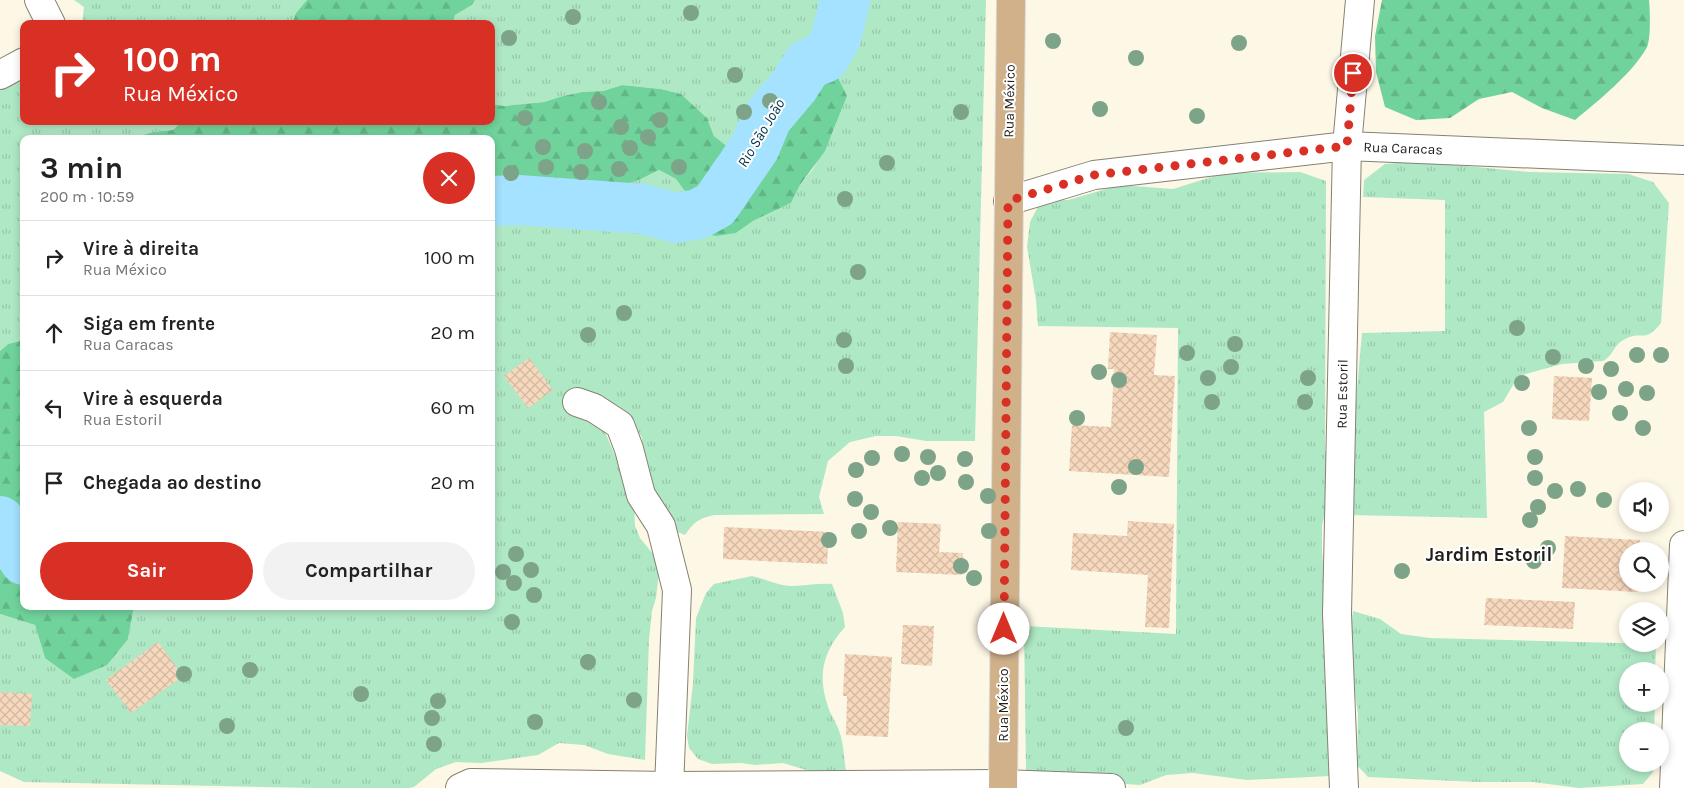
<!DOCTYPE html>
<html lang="pt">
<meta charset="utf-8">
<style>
body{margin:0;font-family:Karla,sans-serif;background:#f2f2f2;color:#222;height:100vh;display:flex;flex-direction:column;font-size:19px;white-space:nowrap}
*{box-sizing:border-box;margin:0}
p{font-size:16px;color:#767676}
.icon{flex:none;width:28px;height:28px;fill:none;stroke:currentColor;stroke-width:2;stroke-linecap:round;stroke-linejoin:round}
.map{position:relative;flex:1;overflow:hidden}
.sheet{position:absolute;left:20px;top:135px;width:475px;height:475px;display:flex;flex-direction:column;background:#fff;border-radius:10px;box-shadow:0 2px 8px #0003}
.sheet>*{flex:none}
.hud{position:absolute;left:20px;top:20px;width:475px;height:105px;border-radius:10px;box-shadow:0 2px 8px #0003;background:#d93025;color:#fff;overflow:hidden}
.buttons{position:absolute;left:1619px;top:482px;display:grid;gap:10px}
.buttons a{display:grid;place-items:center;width:50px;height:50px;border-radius:50%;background:#fff;box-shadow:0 2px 8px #0003;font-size:25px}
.pin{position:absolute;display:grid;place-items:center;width:42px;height:42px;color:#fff;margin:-21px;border:2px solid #fff;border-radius:50%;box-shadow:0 1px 5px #0007}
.me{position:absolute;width:55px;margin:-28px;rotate:0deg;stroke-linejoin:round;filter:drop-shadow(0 0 4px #0008)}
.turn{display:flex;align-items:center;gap:18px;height:105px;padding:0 20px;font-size:22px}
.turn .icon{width:65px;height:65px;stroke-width:2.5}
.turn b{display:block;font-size:35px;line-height:42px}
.round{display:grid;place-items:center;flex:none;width:52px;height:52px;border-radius:26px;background:#f2f2f2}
.headline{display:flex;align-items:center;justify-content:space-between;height:85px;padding:0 20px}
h1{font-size:30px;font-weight:700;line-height:38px}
.cta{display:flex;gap:10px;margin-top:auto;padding:10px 20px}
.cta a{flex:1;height:58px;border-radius:30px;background:#d93025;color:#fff;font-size:20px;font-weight:700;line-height:58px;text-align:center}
.cta a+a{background:#f2f2f2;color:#222}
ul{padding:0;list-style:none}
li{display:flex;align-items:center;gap:15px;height:75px;padding:0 20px;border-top:1px solid #e0e0e0}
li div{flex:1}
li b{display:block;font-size:19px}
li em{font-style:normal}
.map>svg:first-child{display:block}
.grass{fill:url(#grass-tufts)}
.forest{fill:url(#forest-firs)}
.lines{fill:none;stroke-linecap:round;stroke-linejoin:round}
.river{stroke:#a4e2ff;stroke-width:50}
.building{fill:url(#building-cross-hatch)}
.minor-casing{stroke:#878172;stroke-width:30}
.primary-casing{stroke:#dbdbda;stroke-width:30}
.minor{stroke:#fff;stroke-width:28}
.primary{stroke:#d0b18a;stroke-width:28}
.tree{fill:#7da388}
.route{stroke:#d93025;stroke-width:9;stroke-dasharray:0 16.2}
.labels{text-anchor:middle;stroke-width:4;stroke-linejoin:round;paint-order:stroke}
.street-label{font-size:14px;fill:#211f19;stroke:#fff}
.water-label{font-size:15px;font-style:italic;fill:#003548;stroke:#fff}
.district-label{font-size:19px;font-weight:bold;fill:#211f19;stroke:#fff}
</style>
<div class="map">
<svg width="1684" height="788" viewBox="0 0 1684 788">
<defs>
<pattern id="grass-tufts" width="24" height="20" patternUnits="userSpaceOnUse" patternTransform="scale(1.25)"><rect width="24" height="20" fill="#afe8c5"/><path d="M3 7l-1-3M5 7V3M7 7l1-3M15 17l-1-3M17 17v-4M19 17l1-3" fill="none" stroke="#96c7a9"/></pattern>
<pattern id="forest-firs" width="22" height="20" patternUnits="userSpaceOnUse" patternTransform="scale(1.25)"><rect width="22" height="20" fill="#71d39c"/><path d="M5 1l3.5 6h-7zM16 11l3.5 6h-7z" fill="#62b586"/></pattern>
<pattern id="building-cross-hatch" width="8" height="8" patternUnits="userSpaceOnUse" patternTransform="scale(1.25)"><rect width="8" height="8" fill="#f6d8bd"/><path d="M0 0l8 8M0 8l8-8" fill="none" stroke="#d3b9a2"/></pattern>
</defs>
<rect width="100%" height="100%" fill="#fdf7e6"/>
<path class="grass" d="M 74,0 L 307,0 L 296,13 L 292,24 L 82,24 L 84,7 Z
M 475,0 L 834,0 L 828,20 L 825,38 C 796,53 797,64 779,89 C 764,109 746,129 729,149 L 714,136 L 707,118 L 681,94 L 661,89 L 622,85 L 603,91 L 582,92 L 563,96 L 544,102 L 504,106 L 491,104 L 491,24 L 453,24 L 455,15 L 472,5 Z
M 854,0 L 986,0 L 975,441 L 926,441 L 896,436 L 876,436 L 850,442 L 828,461 L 819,497 L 824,514 L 715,515 C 699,518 694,522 685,535 L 673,530 L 652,499 L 642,451 L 642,438 L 636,427 L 626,418 L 602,425 L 634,500 L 635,526 L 640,538 L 657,559 L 659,572 L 656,598 L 652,611 L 649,639 L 645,760 L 608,754 L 584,745 L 559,743 L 538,755 L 481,763 L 456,762 L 436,769 L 414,787 L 409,788 L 316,788 L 24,782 L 0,771 L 0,614 L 35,625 L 45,658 L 128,639 L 134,606 L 491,606 L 491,179 L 578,187 L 600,183 L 622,186 L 641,179 L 659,170 L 676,179 L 689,197 L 694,230 L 736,233 L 753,221 L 791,203 L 800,185 L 813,169 L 832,134 L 847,95 L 820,82 L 802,89 L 846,42 L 851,8 Z
M 24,74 L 24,121 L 182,121 L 173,130 L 153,132 L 129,139 L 24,139 L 24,340 L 8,344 L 0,351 L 0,86 Z
M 1410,162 L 1435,163 L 1529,172 L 1628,174 L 1653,182 L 1669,203 L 1661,323 C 1644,344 1643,330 1625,339 C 1614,344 1613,356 1603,361 L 1562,364 L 1522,375 L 1513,385 L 1503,402 L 1484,412 L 1487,518 L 1348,515 L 1355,411 L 1362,333 L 1445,331 L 1445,200 L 1363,197 L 1364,180 L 1385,164 Z
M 1300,172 L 1326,181 L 1325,450 L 1332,475 L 1329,500 L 1322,525 L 1322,551 L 1324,577 L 1329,776 L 1247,780 L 1193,773 L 1166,775 L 1140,785 L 1112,783 L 1026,771 L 1024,626 L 1176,634 L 1178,328 L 1038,326 L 1036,300 L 1027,247 L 1030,222 L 1042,199 L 1068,200 L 1120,185 L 1173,189 L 1224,173 Z
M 752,576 C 766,579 778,586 792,586 C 806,586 818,583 832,584 L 843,613 L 845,627 C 821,654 817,678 830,712 C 834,720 839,728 841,737 C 844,748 844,760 846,771 L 833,778 L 783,763 L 755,765 L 741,763 L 712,764 L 698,759 L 689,748 L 687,736 L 693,683 L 696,618 L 706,593 L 714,584 Z
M 1353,611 L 1380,619 L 1401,634 L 1430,638 L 1656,644 L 1655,671 L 1628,671 L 1628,704 L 1655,704 L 1654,731 L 1628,731 L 1628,764 L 1653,764 L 1653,772 L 1643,784 L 1579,788 L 1533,782 L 1477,782 L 1368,777 L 1357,765 L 1358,714 L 1354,687 L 1353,662 L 1350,636 Z"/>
<path class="forest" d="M 307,0 L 475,0 L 472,5 L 455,15 L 453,24 L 292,24 L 296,13 Z
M 1382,0 L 1649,0 C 1650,10 1651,38 1647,47 C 1633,73 1598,101 1575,120 L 1542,108 L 1512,92 L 1479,99 L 1450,118 L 1416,120 L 1385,107 L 1376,72 L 1375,36 Z
M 838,78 L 847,96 L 825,151 L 800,185 L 791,203 L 753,221 L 736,233 L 716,236 L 694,230 L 689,197 L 676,179 L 659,170 L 641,179 L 622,186 L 600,183 L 578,187 L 491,179 L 491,139 L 129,139 L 153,132 L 173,130 L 182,121 L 491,121 L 491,104 L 504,106 L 544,102 L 563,96 L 582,92 L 603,91 L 622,85 L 661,89 L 681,94 L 707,118 L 714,136 L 729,148 L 764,133 L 781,121 L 802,89 L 820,82 Z
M 24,340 L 24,526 L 21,527 L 0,504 L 0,351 L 8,344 Z
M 0,558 L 17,580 L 24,584 L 24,606 L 134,606 L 128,639 L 107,665 L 74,679 L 45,658 L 35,625 L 0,614 Z"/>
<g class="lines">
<path class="river" d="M 491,201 L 518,200 L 643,209 L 676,218 L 698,214 L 715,205 L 755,147 L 767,118 L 794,86 L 808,64 L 824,58 L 836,38 L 845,0
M 0,521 L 24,560"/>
</g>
<path class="building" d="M 1110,332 L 1157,335 L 1154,375 L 1175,376 L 1169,477 L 1069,471 L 1072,425 L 1111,427 L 1114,369 L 1108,369 Z
M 529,358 L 553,390 L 528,408 L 504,376 Z
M 1554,376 L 1592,378 L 1589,421 L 1552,419 Z
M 1128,521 L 1174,524 L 1169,628 L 1145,627 L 1148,575 L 1071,570 L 1073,533 L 1127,536 Z
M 898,522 L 941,524 L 939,552 L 963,553 L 962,575 L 896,572 Z
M 724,527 L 829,532 L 827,564 L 723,559 Z
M 1565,536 L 1640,540 L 1639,551 L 1628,551 L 1628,584 L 1638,584 L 1637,592 L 1562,588 Z
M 1486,598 L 1575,602 L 1573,629 L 1484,625 Z
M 903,625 L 934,626 L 932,666 L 901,664 Z
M 158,642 L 183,676 L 131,713 L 106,680 Z
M 845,654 L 892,657 L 888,737 L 846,735 L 847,696 L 843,696 Z
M 0,692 L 32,694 L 30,726 L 0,725 Z"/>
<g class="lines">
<defs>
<path id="minor" d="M 39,0 L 51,24
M 0,75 L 24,62
M 1008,201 L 1094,175 L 1347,146 L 1684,160
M 577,402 L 594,408 L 620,425 L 629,449 L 641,495 L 661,526 L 677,590 L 669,788
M 460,788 L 471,783 L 669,786 L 1003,784 L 1111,788
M 1344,788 L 1337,614 L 1347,146 L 1360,0
M 1674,788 L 1684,545"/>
<path id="primary" d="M 1003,788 L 1011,0"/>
</defs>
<use href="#minor" class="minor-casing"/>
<use href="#primary" class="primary-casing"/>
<use href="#minor" class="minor"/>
<use href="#primary" class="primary"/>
</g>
<g class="tree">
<circle cx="691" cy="13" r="8"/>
<circle cx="573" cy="17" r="8"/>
<circle cx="509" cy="38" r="8"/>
<circle cx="1053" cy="41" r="8"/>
<circle cx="1239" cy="43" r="8"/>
<circle cx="1136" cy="58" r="8"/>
<circle cx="735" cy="75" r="8"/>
<circle cx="770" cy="101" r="8"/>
<circle cx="599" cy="102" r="8"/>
<circle cx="1100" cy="109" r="8"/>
<circle cx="744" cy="112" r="8"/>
<circle cx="961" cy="112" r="8"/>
<circle cx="1197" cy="116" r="8"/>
<circle cx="525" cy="118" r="8"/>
<circle cx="660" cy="120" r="8"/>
<circle cx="621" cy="127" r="8"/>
<circle cx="648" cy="137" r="8"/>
<circle cx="543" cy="147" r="8"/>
<circle cx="630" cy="148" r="8"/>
<circle cx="585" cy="151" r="8"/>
<circle cx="887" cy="163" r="8"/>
<circle cx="546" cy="167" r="8"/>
<circle cx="679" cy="167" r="8"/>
<circle cx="619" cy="169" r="8"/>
<circle cx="581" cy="172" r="8"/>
<circle cx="511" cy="173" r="8"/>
<circle cx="845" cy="199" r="8"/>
<circle cx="858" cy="272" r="8"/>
<circle cx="624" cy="313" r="8"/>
<circle cx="1517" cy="328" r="8"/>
<circle cx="588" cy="335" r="8"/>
<circle cx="844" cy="340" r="8"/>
<circle cx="1235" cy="344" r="8"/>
<circle cx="1187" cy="353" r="8"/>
<circle cx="1637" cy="355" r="8"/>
<circle cx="1661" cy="355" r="8"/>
<circle cx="1553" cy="357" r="8"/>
<circle cx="846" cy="366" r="8"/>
<circle cx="1586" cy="366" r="8"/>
<circle cx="1231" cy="367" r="8"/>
<circle cx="1611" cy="369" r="8"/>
<circle cx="1099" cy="372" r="8"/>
<circle cx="1208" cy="378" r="8"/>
<circle cx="1308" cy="378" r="8"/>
<circle cx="1119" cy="380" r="8"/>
<circle cx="1522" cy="383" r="8"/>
<circle cx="1626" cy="389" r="8"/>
<circle cx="1599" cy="392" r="8"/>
<circle cx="1647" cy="393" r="8"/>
<circle cx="1212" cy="402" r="8"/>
<circle cx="1305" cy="402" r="8"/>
<circle cx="1620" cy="413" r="8"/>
<circle cx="1077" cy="418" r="8"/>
<circle cx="1529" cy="428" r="8"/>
<circle cx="1643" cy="428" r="8"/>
<circle cx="902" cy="454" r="8"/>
<circle cx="928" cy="457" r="8"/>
<circle cx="1535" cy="457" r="8"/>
<circle cx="872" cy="458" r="8"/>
<circle cx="965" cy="459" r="8"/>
<circle cx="1136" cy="467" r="8"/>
<circle cx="856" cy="470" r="8"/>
<circle cx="938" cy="473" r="8"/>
<circle cx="922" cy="478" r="8"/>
<circle cx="1535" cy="478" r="8"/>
<circle cx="966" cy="482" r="8"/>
<circle cx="1119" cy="487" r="8"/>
<circle cx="1578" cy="489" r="8"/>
<circle cx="1555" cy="491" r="8"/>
<circle cx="988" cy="496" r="8"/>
<circle cx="855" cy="499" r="8"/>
<circle cx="1604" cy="500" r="8"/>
<circle cx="1538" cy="507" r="8"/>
<circle cx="871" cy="512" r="8"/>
<circle cx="1530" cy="520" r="8"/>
<circle cx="890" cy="528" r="8"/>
<circle cx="859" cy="531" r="8"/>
<circle cx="989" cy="531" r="8"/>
<circle cx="829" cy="540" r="8"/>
<circle cx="1548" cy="548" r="8"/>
<circle cx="516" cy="554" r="8"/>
<circle cx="1534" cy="561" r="8"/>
<circle cx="961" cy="566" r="8"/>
<circle cx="531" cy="570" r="8"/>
<circle cx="1402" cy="571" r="8"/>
<circle cx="503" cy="572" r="8"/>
<circle cx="974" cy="578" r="8"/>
<circle cx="514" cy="583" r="8"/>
<circle cx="534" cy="595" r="8"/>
<circle cx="512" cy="622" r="8"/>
<circle cx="588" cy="662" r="8"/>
<circle cx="250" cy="670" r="8"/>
<circle cx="184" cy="674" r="8"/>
<circle cx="361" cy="694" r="8"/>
<circle cx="634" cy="700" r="8"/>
<circle cx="438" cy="701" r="8"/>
<circle cx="432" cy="718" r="8"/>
<circle cx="535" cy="722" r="8"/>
<circle cx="227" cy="726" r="8"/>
<circle cx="1126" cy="728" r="8"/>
<circle cx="434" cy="744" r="8"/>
</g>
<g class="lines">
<path class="route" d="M 1004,629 L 1008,201 L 1094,175 L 1347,146 L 1353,73"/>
</g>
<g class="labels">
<g class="street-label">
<text transform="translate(1009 101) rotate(-89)" y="5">Rua México</text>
<text transform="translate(1403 148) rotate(2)" y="5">Rua Caracas</text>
<text transform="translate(1342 394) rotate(-89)" y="5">Rua Estoril</text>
<text transform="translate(1003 705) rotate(-90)" y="5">Rua México</text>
</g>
<g class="water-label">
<text transform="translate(761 133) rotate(-59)" y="5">Rio São João</text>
</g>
<g class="district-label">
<text x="1489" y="561">Jardim Estoril</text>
</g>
</g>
</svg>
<div class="buttons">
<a><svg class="icon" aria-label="sound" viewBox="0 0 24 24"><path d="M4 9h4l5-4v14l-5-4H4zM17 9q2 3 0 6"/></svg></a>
<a><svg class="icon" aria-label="search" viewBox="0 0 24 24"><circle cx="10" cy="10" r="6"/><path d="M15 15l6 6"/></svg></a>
<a><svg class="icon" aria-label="layers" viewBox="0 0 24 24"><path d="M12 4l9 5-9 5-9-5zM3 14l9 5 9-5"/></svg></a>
<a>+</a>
<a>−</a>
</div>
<div class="pin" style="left:1353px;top:73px;background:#d93025"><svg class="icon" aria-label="arrive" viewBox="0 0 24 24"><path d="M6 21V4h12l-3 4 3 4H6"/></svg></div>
<svg class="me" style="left:1004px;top:629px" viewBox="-20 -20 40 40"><circle r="19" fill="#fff"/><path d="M0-13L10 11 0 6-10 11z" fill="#d93025"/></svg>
<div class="hud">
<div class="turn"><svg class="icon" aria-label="right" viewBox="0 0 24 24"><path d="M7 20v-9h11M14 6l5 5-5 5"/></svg><div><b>100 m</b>Rua México</div></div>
</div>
<section class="sheet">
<div class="headline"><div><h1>3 min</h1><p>200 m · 10:59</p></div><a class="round" style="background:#d93025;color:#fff"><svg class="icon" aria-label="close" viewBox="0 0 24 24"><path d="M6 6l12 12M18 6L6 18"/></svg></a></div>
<ul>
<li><svg class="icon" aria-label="right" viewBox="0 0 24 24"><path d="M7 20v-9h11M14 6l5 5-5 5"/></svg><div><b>Vire à direita</b><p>Rua México</p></div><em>100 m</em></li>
<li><svg class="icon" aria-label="ahead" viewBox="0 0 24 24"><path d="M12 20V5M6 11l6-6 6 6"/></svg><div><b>Siga em frente</b><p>Rua Caracas</p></div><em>20 m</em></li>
<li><svg class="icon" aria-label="left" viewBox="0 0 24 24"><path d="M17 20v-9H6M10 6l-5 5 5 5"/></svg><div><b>Vire à esquerda</b><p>Rua Estoril</p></div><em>60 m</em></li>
<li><svg class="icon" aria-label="arrive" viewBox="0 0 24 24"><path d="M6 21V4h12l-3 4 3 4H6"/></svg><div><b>Chegada ao destino</b></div><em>20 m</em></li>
</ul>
<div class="cta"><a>Sair</a><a>Compartilhar</a></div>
</section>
</div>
